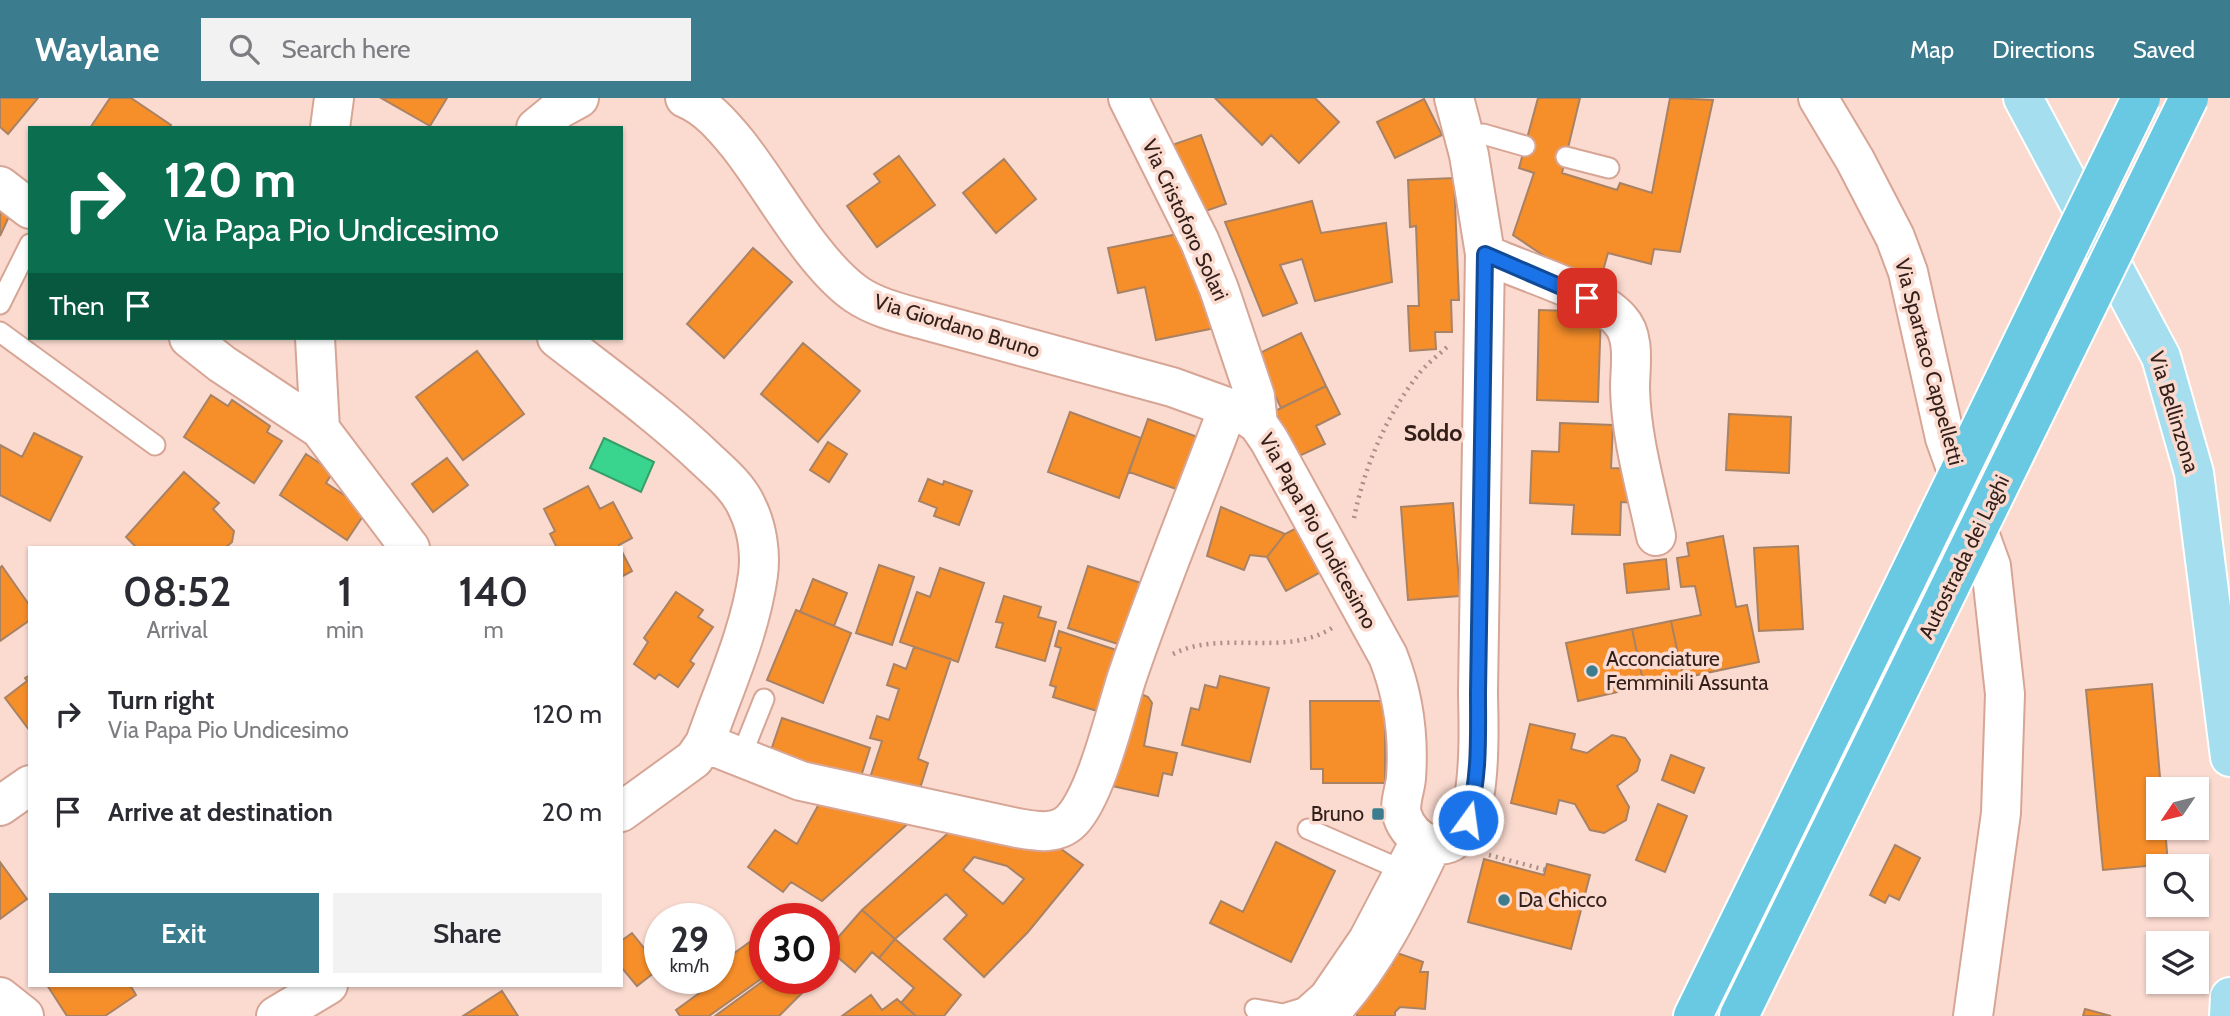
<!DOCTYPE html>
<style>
body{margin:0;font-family:Cabin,sans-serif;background:#f2f2f3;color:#2b2b33;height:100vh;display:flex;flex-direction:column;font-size:26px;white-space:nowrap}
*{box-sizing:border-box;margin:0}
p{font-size:23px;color:#7c7c81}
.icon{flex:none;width:38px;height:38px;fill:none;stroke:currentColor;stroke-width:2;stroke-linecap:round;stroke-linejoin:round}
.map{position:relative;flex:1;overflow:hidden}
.sheet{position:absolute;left:28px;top:448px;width:595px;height:441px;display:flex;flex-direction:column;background:#fff;border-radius:0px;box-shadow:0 2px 5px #0004}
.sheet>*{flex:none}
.hud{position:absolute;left:28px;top:28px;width:595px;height:214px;border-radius:0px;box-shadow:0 2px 5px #0004;background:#0b6e4f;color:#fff;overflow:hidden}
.needle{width:46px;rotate:235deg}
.controls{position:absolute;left:2146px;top:679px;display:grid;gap:14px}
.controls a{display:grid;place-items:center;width:63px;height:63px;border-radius:0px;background:#fff;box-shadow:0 2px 5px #0004;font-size:35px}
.speed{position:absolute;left:644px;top:805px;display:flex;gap:14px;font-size:35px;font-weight:700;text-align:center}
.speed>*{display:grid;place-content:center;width:91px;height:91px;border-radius:50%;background:#fff;box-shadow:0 2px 5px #0004;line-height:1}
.speed small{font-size:18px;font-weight:400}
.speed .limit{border:10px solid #d22;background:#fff;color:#111}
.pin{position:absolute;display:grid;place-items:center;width:60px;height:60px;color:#fff;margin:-30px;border-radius:14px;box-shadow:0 4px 10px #0006}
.me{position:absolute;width:77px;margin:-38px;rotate:14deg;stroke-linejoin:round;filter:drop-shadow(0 0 5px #0008)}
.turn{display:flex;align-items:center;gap:24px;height:147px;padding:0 21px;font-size:32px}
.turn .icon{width:91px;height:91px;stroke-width:2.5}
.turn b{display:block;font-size:49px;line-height:60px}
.then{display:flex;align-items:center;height:66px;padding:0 21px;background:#0003;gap:14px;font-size:26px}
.eta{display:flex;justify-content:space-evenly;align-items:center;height:119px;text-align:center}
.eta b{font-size:42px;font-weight:600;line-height:49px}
.primary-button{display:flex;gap:14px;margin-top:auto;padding:14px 21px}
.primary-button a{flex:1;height:80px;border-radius:0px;background:#3b7c8e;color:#fff;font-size:28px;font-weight:600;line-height:80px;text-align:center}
.primary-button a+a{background:#f2f2f3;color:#2b2b33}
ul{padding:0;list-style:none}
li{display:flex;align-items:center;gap:21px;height:98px;padding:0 21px}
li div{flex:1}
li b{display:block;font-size:26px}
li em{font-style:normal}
header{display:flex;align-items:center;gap:42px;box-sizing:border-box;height:98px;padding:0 35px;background:#3b7c8e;color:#fff}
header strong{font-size:33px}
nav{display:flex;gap:38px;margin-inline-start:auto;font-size:24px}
.search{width:490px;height:63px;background:#f2f2f3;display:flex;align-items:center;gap:18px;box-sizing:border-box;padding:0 24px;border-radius:0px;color:#7c7c81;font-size:26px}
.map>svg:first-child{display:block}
.water{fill:#39d48d;stroke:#379e6a;stroke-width:2}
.building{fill:#f68e2a;stroke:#a98264;stroke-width:2;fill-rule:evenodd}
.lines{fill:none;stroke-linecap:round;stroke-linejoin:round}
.lane-casing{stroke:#d7a595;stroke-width:23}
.street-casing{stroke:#d7a595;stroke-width:42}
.primary-casing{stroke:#fff;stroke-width:42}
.highway-casing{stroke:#fff;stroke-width:42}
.path{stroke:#aa9087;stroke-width:4.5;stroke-dasharray:2 5;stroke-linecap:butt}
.lane{stroke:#fff;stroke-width:19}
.street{stroke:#fff;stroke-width:38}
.primary{stroke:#a5deee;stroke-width:38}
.highway{stroke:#69c8e2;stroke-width:38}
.highway-bridge-casing{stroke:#fff;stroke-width:42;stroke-linecap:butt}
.highway-bridge{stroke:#69c8e2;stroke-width:38}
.route-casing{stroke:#114b97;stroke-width:18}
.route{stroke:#1a73e8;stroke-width:12}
.poi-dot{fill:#3b7c8e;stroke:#fbdbd0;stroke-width:2.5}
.labels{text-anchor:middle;stroke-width:7;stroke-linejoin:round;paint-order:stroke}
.street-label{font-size:21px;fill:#321f19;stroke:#fbdbd0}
.poi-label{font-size:21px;fill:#321f19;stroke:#fbdbd0;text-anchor:start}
.neighbourhood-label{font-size:23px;font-weight:bold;fill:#321f19;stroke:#fbdbd0}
</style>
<header>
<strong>Waylane</strong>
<div class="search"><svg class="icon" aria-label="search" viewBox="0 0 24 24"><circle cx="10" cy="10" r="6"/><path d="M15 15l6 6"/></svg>Search here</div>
<nav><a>Map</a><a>Directions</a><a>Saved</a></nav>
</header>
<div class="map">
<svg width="2230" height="918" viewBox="0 0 2230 918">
<rect width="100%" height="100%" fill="#fbdbd0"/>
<path class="water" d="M 604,340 L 654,364 L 641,394 L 590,370 Z"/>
<path class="building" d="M 0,0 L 38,0 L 8,36 L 0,29 Z
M 110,0 L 131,0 L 171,27 L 169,30 L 90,30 Z
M 381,0 L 447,0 L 430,28 Z
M 1215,0 L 1315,0 L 1339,24 L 1299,65 L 1271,37 L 1262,47 Z
M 1538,0 L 1580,0 L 1562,75 L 1617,92 L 1620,85 L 1652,95 L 1670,0 L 1713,2 L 1680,154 L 1654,151 L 1651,166 L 1608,155 L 1597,194 L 1513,137 L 1534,75 L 1519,70 Z
M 1424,1 L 1442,37 L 1395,60 L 1377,24 Z
M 1201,37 L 1226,106 L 1191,118 L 1166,49 Z
M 899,58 L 935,107 L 877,149 L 847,108 L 880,84 L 874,76 Z
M 1004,61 L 1036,101 L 996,135 L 963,95 Z
M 1454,80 L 1459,202 L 1451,202 L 1452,234 L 1435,234 L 1436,251 L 1410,253 L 1408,208 L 1419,208 L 1416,128 L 1410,129 L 1408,82 Z
M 1312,103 L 1321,135 L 1386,125 L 1392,184 L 1315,203 L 1302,161 L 1280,167 L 1297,205 L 1263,218 L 1225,124 Z
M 0,106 L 12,112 L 0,138 Z
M 1183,135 L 1220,229 L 1156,242 L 1145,189 L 1118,195 L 1108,150 Z
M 753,150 L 792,184 L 724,260 L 687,226 Z
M 1539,212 L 1601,214 L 1598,304 L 1537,302 Z
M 1301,235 L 1326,288 L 1281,310 L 1256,257 Z
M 803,245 L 860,293 L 818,344 L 761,296 Z
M 477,253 L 524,316 L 463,362 L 416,299 Z
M 1326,288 L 1340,316 L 1316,328 L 1325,346 L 1297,359 L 1275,313 Z
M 211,297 L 228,308 L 232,302 L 270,328 L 267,334 L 282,343 L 254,385 L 184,339 Z
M 1070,314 L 1141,340 L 1119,400 L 1048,374 Z
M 1729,316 L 1791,319 L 1789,375 L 1726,372 Z
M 1148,321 L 1206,342 L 1187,395 L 1129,374 Z
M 1560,325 L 1613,327 L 1611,370 L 1638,371 L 1637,405 L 1621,404 L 1620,437 L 1572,436 L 1574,407 L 1530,405 L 1532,353 L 1559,354 Z
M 34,335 L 82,359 L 50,423 L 0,397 L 0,347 L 22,359 Z
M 828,344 L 847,356 L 829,384 L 810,372 Z
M 306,356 L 333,374 L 326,385 L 367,412 L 347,442 L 280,397 Z
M 447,360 L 468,387 L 433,414 L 412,386 Z
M 184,374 L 219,405 L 213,411 L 234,433 L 232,444 L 225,450 L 137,450 L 126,439 Z
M 928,381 L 943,387 L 944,383 L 972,393 L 959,427 L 934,418 L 937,410 L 919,403 Z
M 588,388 L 600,411 L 613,404 L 632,440 L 619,447 L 620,450 L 557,450 L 550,436 L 555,433 L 544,411 Z
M 1453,405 L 1460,498 L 1408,502 L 1401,409 Z
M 1221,409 L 1285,436 L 1267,459 L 1250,457 L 1244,472 L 1207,458 Z
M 1308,424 L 1330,469 L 1286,493 L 1267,459 L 1285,436 Z
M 1723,438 L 1736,509 L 1747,507 L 1759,564 L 1683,580 L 1671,523 L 1701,517 L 1695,488 L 1681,489 L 1677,460 L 1689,458 L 1687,445 Z
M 1798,448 L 1803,531 L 1759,533 L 1754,450 Z
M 621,452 L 632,473 L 621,479 Z
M 1666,461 L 1669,491 L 1627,495 L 1624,466 Z
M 879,467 L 914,479 L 892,547 L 856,535 Z
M 2,468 L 30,508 L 30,522 L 0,543 L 0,470 Z
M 1088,468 L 1141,485 L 1121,547 L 1068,530 Z
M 940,470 L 984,485 L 958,564 L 900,544 L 917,494 L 930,499 Z
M 813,481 L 847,495 L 834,528 L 800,514 Z
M 676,494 L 703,512 L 698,519 L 713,529 L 690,563 L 694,566 L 678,589 L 659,576 L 655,581 L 634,566 L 648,544 L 644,540 Z
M 1004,498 L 1041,509 L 1038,519 L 1056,524 L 1045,563 L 996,549 L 1003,525 L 996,524 Z
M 796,512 L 851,535 L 823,605 L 767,582 Z
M 1671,523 L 1683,580 L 1644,588 L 1632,531 Z
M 1632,531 L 1644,588 L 1578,603 L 1566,545 Z
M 1059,533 L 1119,553 L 1100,614 L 1053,599 L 1056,589 L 1050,587 L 1061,550 L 1055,548 Z
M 914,549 L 951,561 L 918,661 L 928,665 L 916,703 L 866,692 L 882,643 L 870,640 L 877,618 L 889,622 L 899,591 L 887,587 L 894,566 L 906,571 Z
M 30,577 L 30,633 L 5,600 L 27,583 L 25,580 Z
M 1220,578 L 1269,590 L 1250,664 L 1182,647 L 1191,610 L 1199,612 L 1205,587 L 1217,590 Z
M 2152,586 L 2161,691 L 2158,691 L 2158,730 L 2165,730 L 2168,766 L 2103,772 L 2086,592 Z
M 1141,596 L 1148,599 L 1152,605 L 1144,648 L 1177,655 L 1172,677 L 1163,675 L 1158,698 L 1112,688 Z
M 1310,603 L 1385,603 L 1385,685 L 1323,685 L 1323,671 L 1311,671 Z
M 782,620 L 870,650 L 857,691 L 768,661 Z
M 1530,626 L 1575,636 L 1571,651 L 1587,655 L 1612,637 L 1625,640 L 1640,662 L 1637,673 L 1617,688 L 1629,709 L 1626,722 L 1604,735 L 1590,732 L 1575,706 L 1559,702 L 1556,716 L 1511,705 Z
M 1671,657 L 1704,670 L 1694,695 L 1662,682 Z
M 825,695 L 912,722 L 822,803 L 791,784 L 783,794 L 748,769 L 775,732 L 797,746 Z
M 1658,706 L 1687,718 L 1665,774 L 1636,762 Z
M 956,728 L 1046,740 L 1083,767 L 1028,834 L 984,879 L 944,841 L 967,817 L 946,796 L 895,841 L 862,812 ZM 974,759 L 1007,768 L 1024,781 L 1003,806 L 963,772 Z
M 1276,744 L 1335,773 L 1291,864 L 1210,825 L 1221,803 L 1243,814 Z
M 1895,747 L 1920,760 L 1899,802 L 1889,797 L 1885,805 L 1870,797 Z
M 1484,761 L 1544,777 L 1547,766 L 1590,777 L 1571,851 L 1468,824 Z
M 0,764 L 27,801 L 0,821 Z
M 862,812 L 895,841 L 879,860 L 872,854 L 855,874 L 828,851 Z
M 765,833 L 765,878 L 709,918 L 680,918 L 676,912 L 716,883 L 714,880 L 719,880 L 719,866 Z
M 632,835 L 660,870 L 637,888 L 621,869 L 621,843 Z
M 895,841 L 961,897 L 944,918 L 916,918 L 901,905 L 914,890 L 879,860 Z
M 1397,855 L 1423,864 L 1420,874 L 1428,874 L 1425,911 L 1400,909 L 1395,914 L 1395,918 L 1357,918 L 1357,911 L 1389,867 L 1392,867 Z
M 767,880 L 817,880 L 779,918 L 715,918 Z
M 47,887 L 130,887 L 136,897 L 105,918 L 67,918 Z
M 502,893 L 518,918 L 463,918 Z
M 871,897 L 882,912 L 897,901 L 916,918 L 842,918 Z
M 2085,911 L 2111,918 L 2083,918 Z"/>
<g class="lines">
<defs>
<path id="lane" d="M 1483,36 L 1525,48
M 1566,59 L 1609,70
M 0,206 L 30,146
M 0,234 L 155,347
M 740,661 L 764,601
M 1308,731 L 1395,769
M 1255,911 L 1283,916 L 1303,910 L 1321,894 L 1360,837 L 1413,736"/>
<path id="street" d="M 685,0 C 707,9 723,28 737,45 C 773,90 811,164 856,196 C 875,209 899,215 921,221 L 1172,289 L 1241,314 L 1258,326 L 1269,342 L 1388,558 C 1403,596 1409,639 1406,680 C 1405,692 1399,705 1402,717 C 1406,730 1417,743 1431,746 C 1488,760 1478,625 1478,594 L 1485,156 L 1469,57 L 1454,0
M 1128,0 L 1200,144 L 1219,191 L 1255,298 L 1258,326
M 1818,0 L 1855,62 L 1895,139 L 1908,174 L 1945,340 L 1991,468 L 2005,596 L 2001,715 L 1973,918
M 330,30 L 334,0
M 536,30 L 559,11 L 579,0
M 0,88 L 30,111
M 1485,156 C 1522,174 1595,193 1620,222 C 1636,239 1630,269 1630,290 C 1631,340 1646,390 1656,438
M 189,240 L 222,266 L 320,331
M 315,240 L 320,331 L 410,450
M 557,240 C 607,279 660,317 706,361 C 721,375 739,390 747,409 C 757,429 761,455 758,477 C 750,535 724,590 705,645 L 694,661 L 621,714
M 705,645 L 801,683 L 1017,730 C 1035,733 1057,738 1072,722 C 1097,695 1115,616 1127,579 C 1158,488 1195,399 1228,310
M 0,708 L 30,687
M 0,899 L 24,918
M 276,918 L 328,887
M 1327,918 C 1374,868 1403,808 1432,747"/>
<path id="primary" d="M 2023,0 L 2161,259 L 2194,375 L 2230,659
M 2229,918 L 2230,899"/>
<path id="highway" d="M 1693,918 L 1907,481
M 1739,918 L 1933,523"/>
</defs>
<use href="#lane" class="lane-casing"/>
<use href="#street" class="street-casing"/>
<use href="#primary" class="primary-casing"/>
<use href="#highway" class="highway-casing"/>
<path class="path" d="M 1354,420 C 1364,370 1386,318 1418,277 C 1426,266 1439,257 1449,247
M 1173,556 C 1222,531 1284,560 1332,530
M 1489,757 L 1546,772"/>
<use href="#lane" class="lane"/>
<use href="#street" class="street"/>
<use href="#primary" class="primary"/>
<use href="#highway" class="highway"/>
<defs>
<path id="highway-bridge" d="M 1907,481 L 2141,0
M 1933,523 L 2189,0"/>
</defs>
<use href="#highway-bridge" class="highway-bridge-casing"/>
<use href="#highway-bridge" class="highway-bridge"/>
</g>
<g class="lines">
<defs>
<path id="route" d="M 1468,722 C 1480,677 1478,641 1478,594 L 1485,156 L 1587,200"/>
</defs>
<use href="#route" class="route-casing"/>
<use href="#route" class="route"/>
</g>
<g class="poi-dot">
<circle cx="1592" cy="573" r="7"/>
<rect x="1371" y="709" width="14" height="14" rx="3.5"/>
<circle cx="1504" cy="802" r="7"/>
</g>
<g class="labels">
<g class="street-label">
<text transform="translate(1185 122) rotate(65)" y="7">Via Cristoforo Solari</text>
<text transform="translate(957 228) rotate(17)" y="7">Via Giordano Bruno</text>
<text transform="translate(1929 264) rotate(75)" y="7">Via Spartaco Cappelletti</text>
<text transform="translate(2174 314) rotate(73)" y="7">Via Bellinzona</text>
<text transform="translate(1318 433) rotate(61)" y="7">Via Papa Pio Undicesimo</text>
<text transform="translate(1964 459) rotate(-64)" y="7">Autostrada dei Laghi</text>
</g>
<g class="poi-label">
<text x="1606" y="568">Acconciature<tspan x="1606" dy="24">Femminili Assunta</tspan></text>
<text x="1364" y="723" text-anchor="end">Bruno</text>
<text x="1518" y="809">Da Chicco</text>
</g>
<g class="neighbourhood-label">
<text x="1433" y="343">Soldo</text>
</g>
</g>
</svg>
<div class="controls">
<a><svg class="needle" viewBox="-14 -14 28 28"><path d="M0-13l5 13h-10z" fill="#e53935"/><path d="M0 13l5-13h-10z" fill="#7c7c81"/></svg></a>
<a><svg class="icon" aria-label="search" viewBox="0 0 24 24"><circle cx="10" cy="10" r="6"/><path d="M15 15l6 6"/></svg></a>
<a><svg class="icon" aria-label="layers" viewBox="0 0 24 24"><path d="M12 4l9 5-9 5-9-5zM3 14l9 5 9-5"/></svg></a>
</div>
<div class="speed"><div>29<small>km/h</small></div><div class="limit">30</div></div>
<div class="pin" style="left:1587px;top:200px;background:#d93025"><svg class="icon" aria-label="arrive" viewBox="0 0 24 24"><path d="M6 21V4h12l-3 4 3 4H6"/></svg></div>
<svg class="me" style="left:1468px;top:722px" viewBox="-20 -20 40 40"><circle r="17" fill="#1a73e8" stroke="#fff" stroke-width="3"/><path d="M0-11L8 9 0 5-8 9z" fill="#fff"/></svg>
<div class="hud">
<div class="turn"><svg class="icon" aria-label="right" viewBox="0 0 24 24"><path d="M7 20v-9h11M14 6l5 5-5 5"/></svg><div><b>120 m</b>Via Papa Pio Undicesimo</div></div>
<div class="then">Then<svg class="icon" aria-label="arrive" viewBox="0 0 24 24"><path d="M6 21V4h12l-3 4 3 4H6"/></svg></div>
</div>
<section class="sheet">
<div class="eta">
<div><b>08:52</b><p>Arrival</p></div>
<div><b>1</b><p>min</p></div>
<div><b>140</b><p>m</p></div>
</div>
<ul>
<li><svg class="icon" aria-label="right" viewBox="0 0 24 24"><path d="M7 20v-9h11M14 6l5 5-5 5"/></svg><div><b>Turn right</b><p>Via Papa Pio Undicesimo</p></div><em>120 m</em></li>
<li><svg class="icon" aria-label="arrive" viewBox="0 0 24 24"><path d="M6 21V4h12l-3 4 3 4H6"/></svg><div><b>Arrive at destination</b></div><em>20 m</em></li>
</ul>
<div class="primary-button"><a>Exit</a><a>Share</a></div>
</section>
</div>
